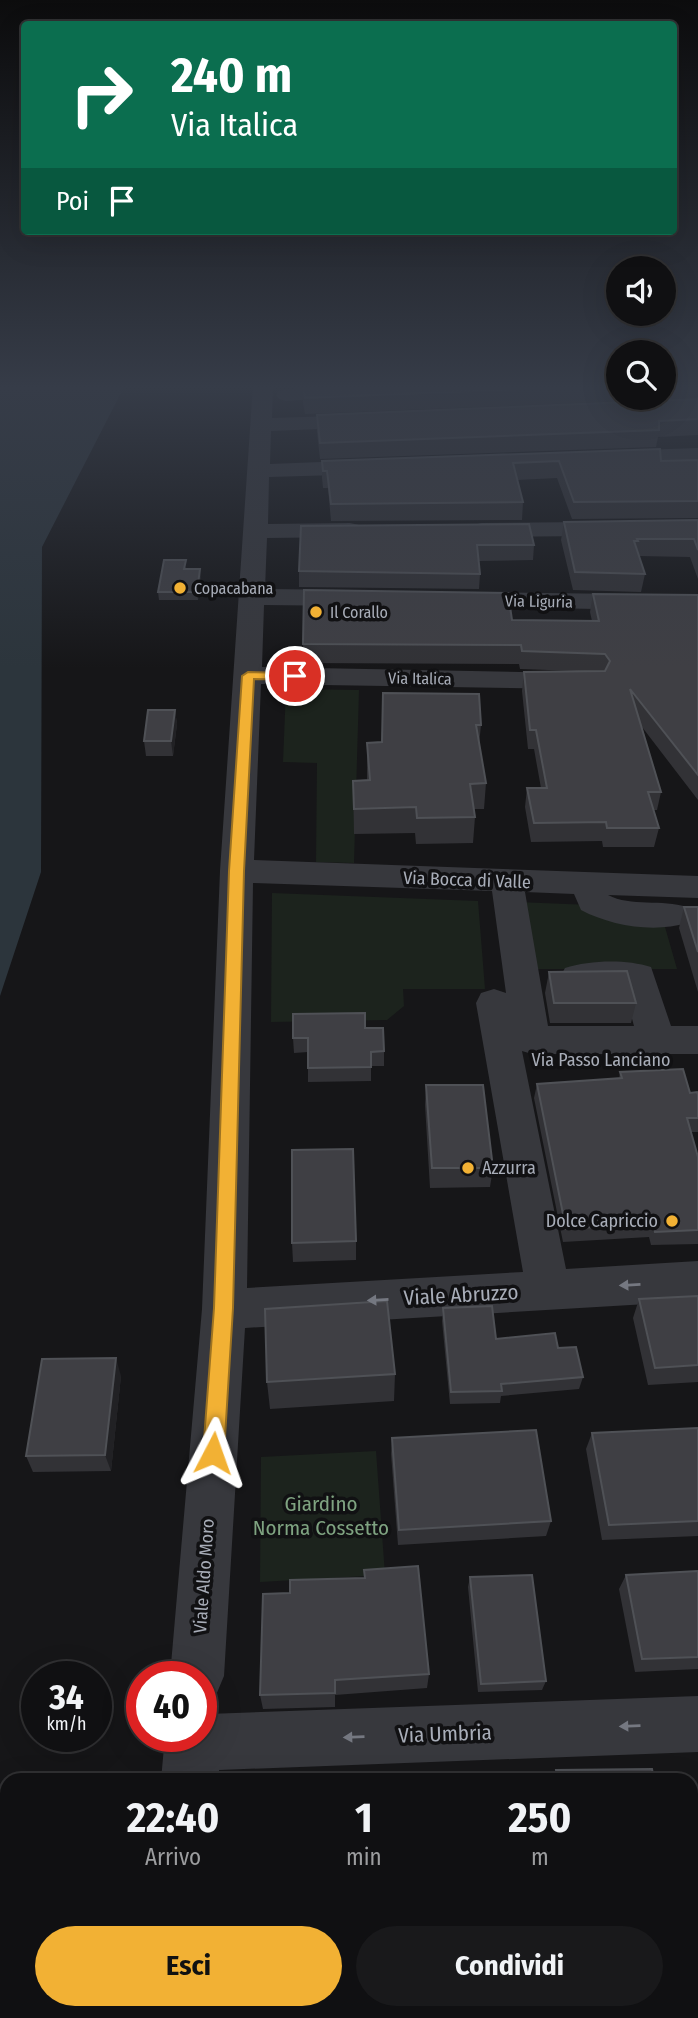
<!DOCTYPE html>
<html lang="it">
<style>
body{margin:0;font-family:"Fira Sans Condensed",sans-serif;background:#19191b;color:#f1f3f6;height:100vh;display:flex;flex-direction:column;font-size:26px;white-space:nowrap}
*{box-sizing:border-box;margin:0}
p{font-size:23px;color:#9c9d9f}
.icon{flex:none;width:38px;height:38px;fill:none;stroke:currentColor;stroke-width:2;stroke-linecap:round;stroke-linejoin:round}
.map{position:relative;flex:1;overflow:hidden}
.side{position:absolute;left:0px;top:1773px;width:698px;height:247px;display:flex;flex-direction:column;background:#101012;border-radius:21px 21px 0 0;box-shadow:0 7px 28px #0002,0 0 0 2px #303032}
.side>*{flex:none}
.hud{position:absolute;left:21px;top:21px;width:656px;height:214px;border-radius:7px;box-shadow:0 7px 28px #0002,0 0 0 2px #303032;background:#0b6e4f;color:#fff;overflow:hidden}
.fabs{position:absolute;left:606px;top:256px;display:grid;gap:14px}
.fabs a{display:grid;place-items:center;width:70px;height:70px;border-radius:50%;background:#101012;box-shadow:0 7px 28px #0002,0 0 0 2px #303032;font-size:35px}
.speed{position:absolute;left:21px;top:1661px;display:flex;gap:14px;font-size:35px;font-weight:700;text-align:center}
.speed>*{display:grid;place-content:center;width:91px;height:91px;border-radius:50%;background:#101012;box-shadow:0 7px 28px #0002,0 0 0 2px #303032;line-height:1}
.speed small{font-size:18px;font-weight:400}
.speed .limit{border:10px solid #d22;background:#fff;color:#111}
.pin{position:absolute;display:grid;place-items:center;width:60px;height:60px;color:#fff;margin:-30px;border:4px solid #fff;border-radius:50%;box-shadow:0 2px 7px #0007}
.me{position:absolute;width:77px;margin:-38px;rotate:4deg;stroke-linejoin:round;filter:drop-shadow(0 0 5px #0008)}
.turn{display:flex;align-items:center;gap:24px;height:147px;padding:0 35px;font-size:32px}
.turn .icon{width:91px;height:91px;stroke-width:2.5}
.turn b{display:block;font-size:49px;line-height:60px}
.then{display:flex;align-items:center;height:66px;padding:0 35px;background:#0003;gap:14px;font-size:26px}
.eta{display:flex;justify-content:space-evenly;align-items:center;height:119px;text-align:center}
.eta b{font-size:42px;font-weight:700;line-height:49px}
.cta{display:flex;gap:14px;margin-top:auto;padding:14px 35px}
.cta a{flex:1;height:80px;border-radius:42px;background:#f2b134;color:#111;font-size:28px;font-weight:700;line-height:80px;text-align:center}
.cta a+a{background:#19191b;color:#f1f3f6}
.map>svg:first-child{display:block}
.green{fill:#1c231d}
.water{fill:#2c353c}
.lines{fill:none;stroke-linecap:round;stroke-linejoin:round}
.minor{fill:#37383d;fill-rule:evenodd}
.wall{fill:#323236}
.shaded-wall{fill:#212124}
.building{fill:#3f3f44;stroke:#4f5156;stroke-width:2}
.oneway{fill:#757881}
.route{fill:#f2b134;stroke:#9d7322;stroke-width:2}
.poi-dot{fill:#f2b134;stroke:#111113;stroke-width:2.5}
.labels{text-anchor:middle;stroke-width:7;stroke-linejoin:round;paint-order:stroke}
.far-poi-label{font-size:16px;fill:#a8adb8;stroke:#111113;text-anchor:start}
.far-street-label{font-size:16px;fill:#a8adb8;stroke:#111113}
.street-label{font-size:18px;fill:#a8adb8;stroke:#111113}
.poi-label{font-size:18px;fill:#a8adb8;stroke:#111113;text-anchor:start}
.near-street-label{font-size:21px;fill:#a8adb8;stroke:#111113}
.near-park-label{font-size:21px;fill:#7fa381;stroke:#111113}
</style>
<div class="map">
<svg width="698" height="2018" viewBox="0 0 698 2018">
<rect width="100%" height="100%" fill="#161618"/>
<path class="green" d="M 286,689 L 359,690 L 354,863 L 316,862 L 317,763 L 283,762 Z
M 272,893 L 478,901 L 485,989 L 403,989 L 404,1006 L 387,1020 L 271,1022 Z
M 517,902 L 591,905 L 629,925 L 665,927 L 677,969 L 529,969 Z
M 376,1451 L 385,1575 L 260,1582 L 261,1457 Z"/>
<path class="water" d="M 0,385 L 125,385 L 42,547 L 41,872 L 0,996 Z"/>
<g class="lines">
<path class="minor" d="M 253,385 L 273,385 L 272,418 L 368,415 L 376,416 L 379,421 L 376,426 L 368,427 L 271,431 L 270,464 L 372,460 L 380,462 L 383,467 L 380,472 L 372,474 L 269,477 L 268,524 L 350,523 L 359,525 L 362,530 L 359,535 L 350,537 L 267,538 L 265,589 L 354,590 L 363,593 L 367,598 L 363,603 L 354,606 L 264,605 L 262,667 L 572,673 L 582,675 L 586,681 L 582,687 L 572,689 L 261,684 L 254,860 L 698,876 L 698,898 L 608,895 C 631,907 662,899 687,907 L 692,915 L 687,923 C 654,933 611,926 581,910 L 574,894 L 525,892 L 548,1026 L 634,1026 L 624,989 L 578,990 L 565,986 L 560,977 L 565,968 C 590,960 626,959 651,967 L 671,1026 L 698,1026 L 698,1054 L 532,1054 L 522,1051 L 566,1269 L 698,1261 L 698,1301 L 245,1328 L 224,1676 L 216,1695 L 201,1701 L 201,1676 L 170,1676 L 202,1309 L 220,871 ZM 253,883 L 492,891 L 506,993 L 494,989 L 481,993 L 476,1003 L 523,1272 L 247,1288 Z
M 352,386 L 359,388 L 362,392 L 359,396 L 286,401 L 279,399 L 276,395 L 279,391 L 286,389 Z
M 698,448 L 698,462 L 612,465 L 604,463 L 601,458 L 604,453 L 612,451 Z
M 698,521 L 698,535 L 482,537 L 473,535 L 470,530 L 473,525 L 482,523 Z
M 461,592 L 698,595 L 698,611 L 452,606 L 448,600 L 452,594 Z
M 698,1696 L 698,1752 L 219,1770 L 219,1780 L 161,1780 L 165,1736 L 201,1736 L 201,1711 L 208,1714 Z
M 143,2012 L 207,2012 L 206,2018 L 142,2018 Z"/>
</g>
<path class="wall" d="M 618,385 L 618,397 L 663,397 L 663,385 L 698,385 L 698,398 L 305,414 L 303,403 L 303,387 Z
M 698,399 L 698,435 L 658,437 L 656,447 L 320,459 L 317,432 L 317,415 Z
M 698,460 L 698,518 L 572,519 L 557,478 L 517,480 L 523,502 L 522,520 L 331,521 L 328,488 L 323,488 L 322,478 L 322,461 L 661,461 Z
M 698,520 L 698,579 L 690,557 L 639,556 L 645,574 L 641,592 L 573,590 L 561,540 L 564,522 Z
M 301,526 L 534,545 L 533,560 L 479,561 L 480,574 L 479,589 L 299,587 L 299,571 Z
M 186,567 L 186,569 L 201,576 L 198,600 L 159,600 L 158,592 Z
M 593,594 L 698,595 L 698,800 L 642,727 L 661,792 L 657,810 L 654,810 L 659,828 L 654,847 L 603,847 L 602,841 L 531,842 L 525,807 L 527,788 L 541,788 L 534,749 L 528,749 L 522,691 L 524,672 L 576,671 L 520,669 L 519,664 L 303,663 L 303,644 L 512,620 L 592,621 L 590,612 Z
M 383,693 L 481,725 L 479,745 L 486,783 L 484,809 L 474,809 L 475,817 L 473,843 L 416,844 L 415,833 L 354,834 L 353,781 L 367,780 L 367,743 L 382,742 Z
M 175,710 L 177,724 L 173,756 L 146,756 L 144,741 Z
M 684,907 L 698,907 L 698,992 L 679,928 Z
M 549,972 L 636,1003 L 631,1023 L 550,1023 L 545,993 Z
M 365,1028 L 384,1051 L 384,1066 L 371,1066 L 371,1081 L 308,1082 L 308,1052 L 294,1053 L 293,1038 Z
M 620,1072 L 698,1095 L 698,1132 L 691,1132 L 698,1157 L 698,1244 L 651,1245 L 649,1237 L 563,1242 L 534,1098 L 537,1084 L 619,1079 Z
M 426,1085 L 493,1168 L 490,1187 L 430,1188 L 425,1105 Z
M 356,1241 L 356,1260 L 293,1262 L 292,1243 Z
M 698,1296 L 698,1382 L 648,1385 L 633,1318 L 639,1299 Z
M 443,1308 L 496,1339 L 558,1348 L 583,1377 L 579,1389 L 501,1396 L 500,1403 L 450,1404 L 442,1321 Z
M 395,1374 L 394,1401 L 270,1409 L 267,1382 Z
M 121,1376 L 111,1471 L 33,1472 L 26,1456 Z
M 698,1428 L 698,1536 L 602,1540 L 586,1449 L 592,1433 Z
M 392,1438 L 551,1521 L 546,1536 L 398,1545 L 391,1454 Z
M 364,1570 L 429,1674 L 427,1688 L 335,1695 L 335,1707 L 263,1709 L 260,1695 L 290,1593 L 364,1578 Z
M 698,1571 L 698,1669 L 635,1672 L 619,1589 L 626,1575 Z
M 470,1577 L 546,1681 L 542,1690 L 478,1692 L 468,1587 Z
M 556,1770 L 654,1780 L 551,1780 Z"/>
<path class="shaded-wall" d="M 200,569 L 201,576 L 198,600 L 197,592 Z
M 175,710 L 177,724 L 173,756 L 171,741 Z
M 116,1358 L 121,1376 L 111,1471 L 105,1455 Z
M 19,2012 L 29,2012 L 29,2018 L 18,2018 Z"/>
<path class="building" d="M 336,385 L 618,385 L 305,398 L 303,387 Z
M 698,399 L 698,419 L 659,421 L 659,430 L 320,443 L 317,415 Z
M 660,449 L 661,461 L 698,460 L 698,501 L 574,502 L 559,461 L 513,463 L 523,502 L 331,504 L 327,471 L 323,471 L 322,461 Z
M 698,520 L 698,550 L 694,539 L 637,539 L 638,541 L 634,541 L 645,574 L 575,572 L 564,522 Z
M 529,524 L 534,545 L 477,545 L 480,574 L 299,571 L 301,526 Z
M 164,560 L 186,560 L 184,569 L 200,569 L 197,592 L 158,592 Z
M 304,590 L 508,593 L 512,620 L 599,621 L 593,594 L 698,595 L 698,775 L 630,689 L 661,792 L 648,792 L 659,828 L 607,828 L 606,822 L 534,823 L 527,788 L 547,788 L 536,730 L 530,730 L 524,672 L 605,671 L 610,661 L 605,654 L 522,651 L 521,645 L 303,644 Z
M 383,693 L 479,694 L 481,725 L 476,725 L 486,783 L 470,784 L 475,817 L 417,818 L 416,807 L 354,809 L 353,781 L 370,780 L 367,743 L 382,742 Z
M 148,710 L 175,710 L 171,741 L 144,741 Z
M 684,907 L 698,907 L 698,952 Z
M 627,971 L 636,1003 L 554,1003 L 549,972 Z
M 365,1013 L 365,1028 L 383,1028 L 384,1051 L 371,1052 L 371,1067 L 308,1068 L 308,1038 L 293,1038 L 293,1014 Z
M 683,1069 L 690,1093 L 697,1092 L 698,1095 L 698,1118 L 687,1118 L 698,1157 L 698,1230 L 655,1232 L 653,1223 L 566,1229 L 537,1084 L 622,1078 L 620,1072 Z
M 426,1085 L 483,1085 L 493,1168 L 432,1168 Z
M 353,1149 L 356,1241 L 292,1243 L 292,1150 Z
M 698,1296 L 698,1365 L 655,1368 L 639,1299 Z
M 387,1301 L 395,1374 L 267,1382 L 265,1309 Z
M 492,1306 L 496,1339 L 555,1333 L 558,1348 L 576,1347 L 583,1377 L 501,1384 L 502,1391 L 451,1392 L 443,1308 Z
M 116,1358 L 105,1455 L 26,1456 L 42,1359 Z
M 698,1428 L 698,1521 L 609,1525 L 592,1433 Z
M 536,1430 L 551,1521 L 399,1530 L 392,1438 Z
M 418,1566 L 429,1674 L 335,1680 L 335,1693 L 260,1695 L 263,1594 L 290,1593 L 290,1580 L 365,1578 L 364,1570 Z
M 698,1571 L 698,1657 L 642,1659 L 626,1575 Z
M 532,1575 L 546,1681 L 481,1684 L 470,1577 Z
M 652,1769 L 654,1780 L 557,1780 L 556,1770 Z
M 503,1774 L 504,1780 L 423,1780 L 423,1779 Z
M 691,1919 L 698,1919 L 698,2018 L 444,2018 L 444,2012 L 691,2012 Z
M 0,2008 L 7,2008 L 7,2012 L 19,2012 L 18,2018 L 0,2018 Z"/>
<defs><path id="oneway-solid" d="M-6-.8H1V-3.2L6.5 0L1 3.2V.8H-6Z" transform="scale(1.75)"/></defs>
<g class="oneway">
<use href="#oneway-solid" transform="translate(630 1285) rotate(177)"/>
<use href="#oneway-solid" transform="translate(378 1300) rotate(177)"/>
<use href="#oneway-solid" transform="translate(630 1726) rotate(178)"/>
<use href="#oneway-solid" transform="translate(354 1737) rotate(178)"/>
</g>
<linearGradient id="sky" x2="0" y2="1"><stop stop-color="#0c0c0d"/><stop offset="0.58" stop-color="#363c48"/><stop offset="1" stop-color="#363c48" stop-opacity="0"/></linearGradient>
<rect width="698" height="668" fill="url(#sky)"/>
<path class="route" d="M 248,672 L 295,673 L 301,676 L 295,680 L 254,679 L 244,871 L 233,1308 L 224,1453 L 221,1460 L 213,1463 L 206,1460 L 203,1453 L 214,1308 L 229,871 L 242,676 Z"/>
<g class="poi-dot">
<circle cx="180" cy="588" r="7"/>
<circle cx="316" cy="612" r="7"/>
<circle cx="468" cy="1168" r="7"/>
<circle cx="672" cy="1221" r="7"/>
</g>
<g class="labels">
<g class="far-poi-label">
<text x="194" y="594">Copacabana</text>
<text x="330" y="618">Il Corallo</text>
</g>
<g class="far-street-label">
<text transform="translate(539 601) rotate(1)" y="6">Via Liguria</text>
<text transform="translate(420 678) rotate(1)" y="6">Via Italica</text>
</g>
<g class="street-label">
<text transform="translate(467 880) rotate(2)" y="6">Via Bocca di Valle</text>
<text x="601" y="1066">Via Passo Lanciano</text>
<text transform="translate(204 1576) rotate(-86)" y="6">Viale Aldo Moro</text>
</g>
<g class="poi-label">
<text x="482" y="1174">Azzurra</text>
<text x="658" y="1227" text-anchor="end">Dolce Capriccio</text>
</g>
<g class="near-street-label">
<text transform="translate(461 1295) rotate(-3)" y="7">Viale Abruzzo</text>
<text transform="translate(445 1734) rotate(-2)" y="7">Via Umbria</text>
</g>
<g class="near-park-label">
<text x="321" y="1511">Giardino<tspan x="321" dy="24">Norma Cossetto</tspan></text>
</g>
</g>
</svg>
<div class="fabs">
<a><svg class="icon" aria-label="sound" viewBox="0 0 24 24"><path d="M4 9h4l5-4v14l-5-4H4zM17 9q2 3 0 6"/></svg></a>
<a><svg class="icon" aria-label="search" viewBox="0 0 24 24"><circle cx="10" cy="10" r="6"/><path d="M15 15l6 6"/></svg></a>
</div>
<div class="speed"><div>34<small>km/h</small></div><div class="limit">40</div></div>
<div class="pin" style="left:295px;top:676px;background:#d93025"><svg class="icon" aria-label="arrive" viewBox="0 0 24 24"><path d="M6 21V4h12l-3 4 3 4H6"/></svg></div>
<svg class="me" style="left:213px;top:1453px" viewBox="-20 -20 40 40"><path d="M0-17L14 15 0 8-14 15z" fill="#f2b134" stroke="#fff" stroke-width="4"/></svg>
<div class="hud">
<div class="turn"><svg class="icon" aria-label="right" viewBox="0 0 24 24"><path d="M7 20v-9h11M14 6l5 5-5 5"/></svg><div><b>240 m</b>Via Italica</div></div>
<div class="then">Poi<svg class="icon" aria-label="arrive" viewBox="0 0 24 24"><path d="M6 21V4h12l-3 4 3 4H6"/></svg></div>
</div>
<section class="side">
<div class="eta">
<div><b>22:40</b><p>Arrivo</p></div>
<div><b>1</b><p>min</p></div>
<div><b>250</b><p>m</p></div>
</div>
<div class="cta"><a>Esci</a><a>Condividi</a></div>
</section>
</div>
